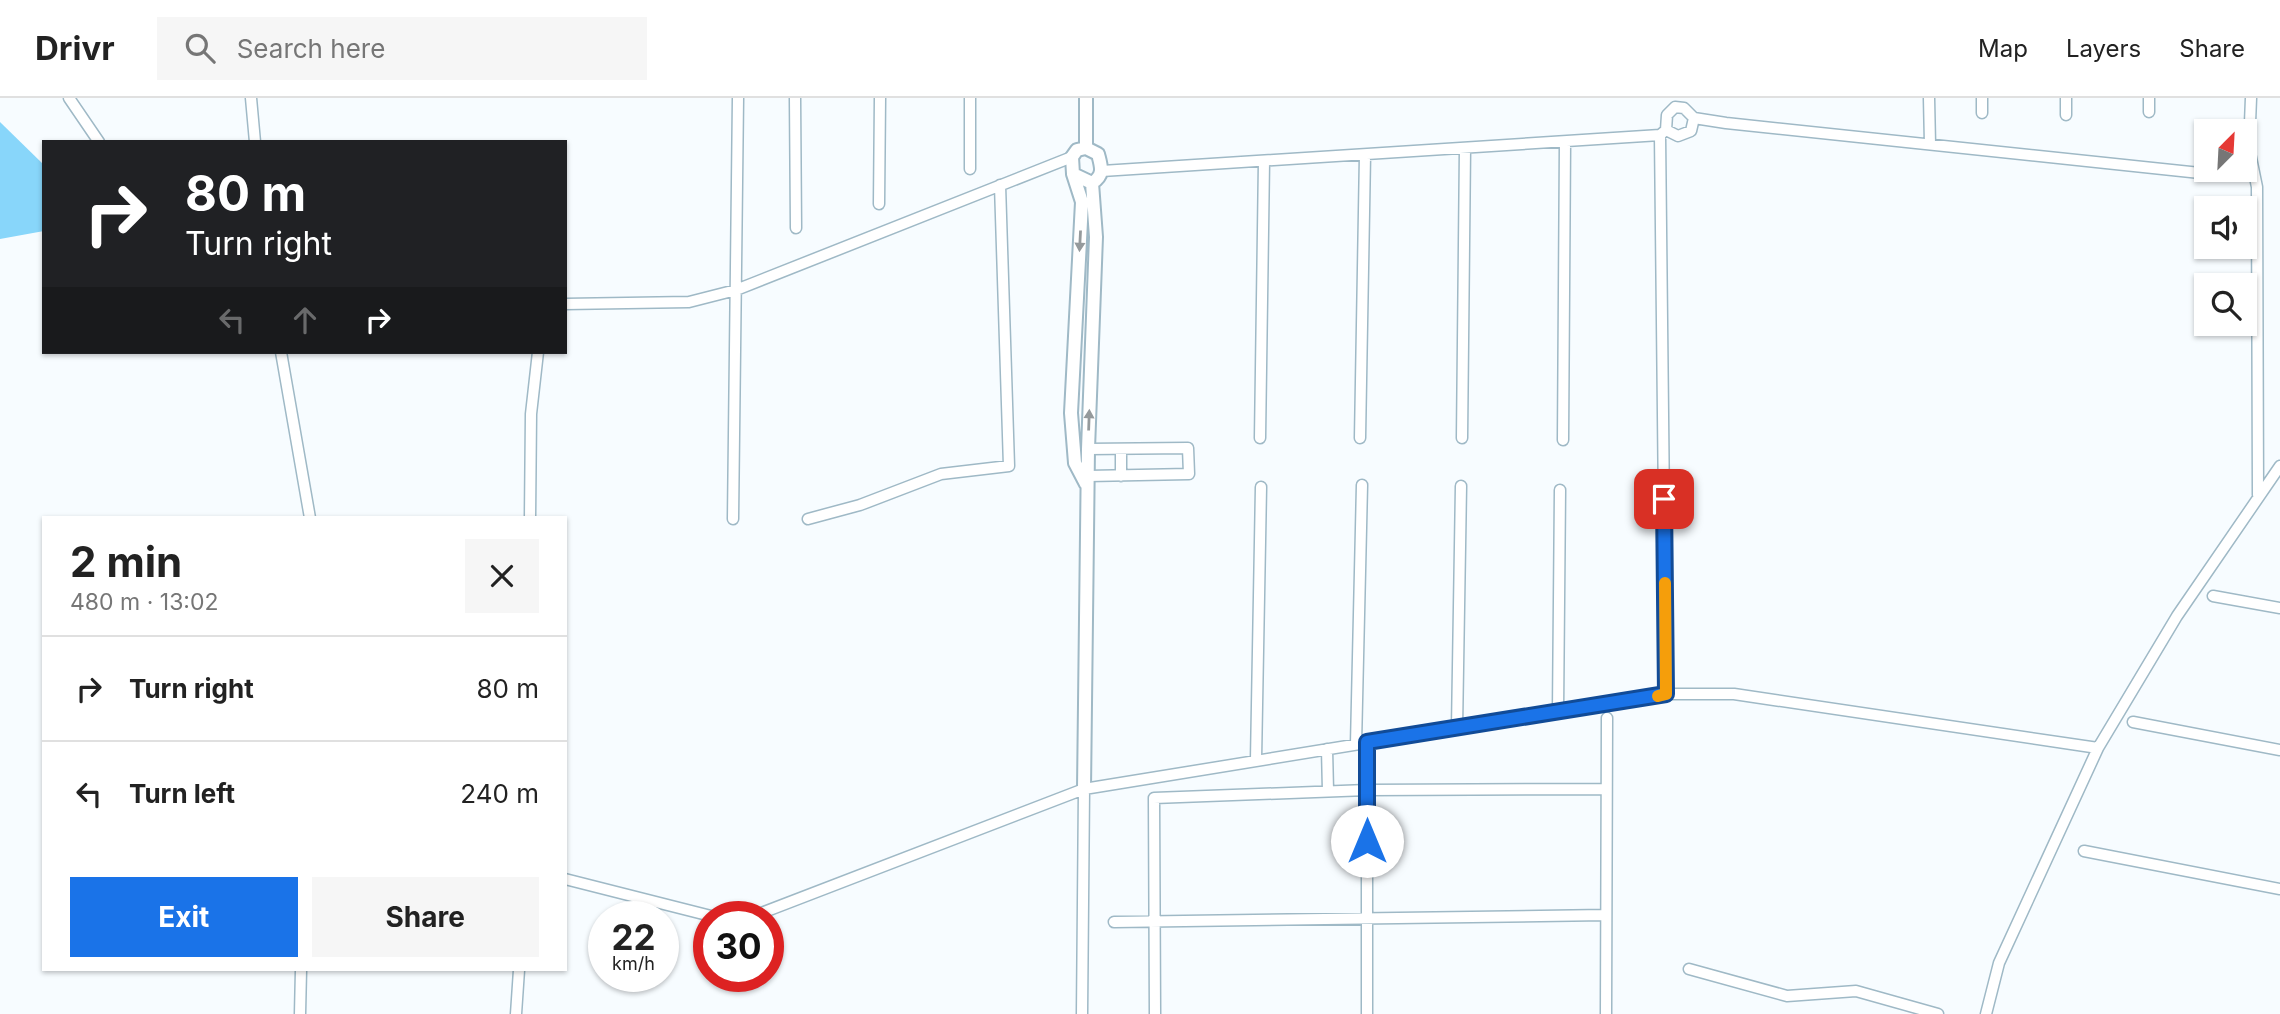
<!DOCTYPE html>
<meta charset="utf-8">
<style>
body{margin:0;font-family:Inter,sans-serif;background:#f6f6f6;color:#222;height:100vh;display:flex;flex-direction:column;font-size:26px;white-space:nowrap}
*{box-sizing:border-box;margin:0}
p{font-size:23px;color:#767676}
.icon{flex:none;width:38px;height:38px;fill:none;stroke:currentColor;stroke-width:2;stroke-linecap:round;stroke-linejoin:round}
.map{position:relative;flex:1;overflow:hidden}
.sheet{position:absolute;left:42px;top:418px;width:525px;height:455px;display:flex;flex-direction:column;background:#fff;border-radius:0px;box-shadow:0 2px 5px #0004}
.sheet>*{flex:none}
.hud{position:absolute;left:42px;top:42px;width:525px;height:214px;border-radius:0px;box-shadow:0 2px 5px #0004;background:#202124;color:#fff;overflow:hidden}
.needle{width:46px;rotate:24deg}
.controls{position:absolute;left:2194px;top:21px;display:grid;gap:14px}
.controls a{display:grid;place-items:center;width:63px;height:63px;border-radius:0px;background:#fff;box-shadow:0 2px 5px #0004;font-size:35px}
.speed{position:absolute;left:588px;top:803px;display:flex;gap:14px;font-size:35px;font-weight:700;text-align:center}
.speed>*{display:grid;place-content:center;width:91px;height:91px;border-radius:50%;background:#fff;box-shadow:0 2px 5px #0004;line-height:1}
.speed small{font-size:18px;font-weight:400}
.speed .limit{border:10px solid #d22;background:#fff;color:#111}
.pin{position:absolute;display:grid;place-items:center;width:60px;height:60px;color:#fff;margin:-30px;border-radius:14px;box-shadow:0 4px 10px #0006}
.me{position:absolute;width:77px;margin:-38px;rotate:0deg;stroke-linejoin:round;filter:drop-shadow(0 0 5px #0008)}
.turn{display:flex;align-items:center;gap:24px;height:147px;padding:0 28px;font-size:32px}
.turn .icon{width:91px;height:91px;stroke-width:2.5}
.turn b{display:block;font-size:49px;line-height:60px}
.lanes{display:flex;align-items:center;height:66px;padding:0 28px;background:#0003;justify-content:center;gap:35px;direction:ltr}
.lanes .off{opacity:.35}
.round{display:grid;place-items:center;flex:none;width:74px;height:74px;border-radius:0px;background:#f6f6f6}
.overview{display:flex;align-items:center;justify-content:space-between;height:119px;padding:0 28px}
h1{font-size:42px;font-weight:700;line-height:52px}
.cta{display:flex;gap:14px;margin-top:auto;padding:14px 28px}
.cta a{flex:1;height:80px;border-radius:0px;background:#1a73e8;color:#fff;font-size:28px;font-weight:700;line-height:80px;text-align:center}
.cta a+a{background:#f6f6f6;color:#222}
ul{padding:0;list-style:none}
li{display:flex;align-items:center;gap:21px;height:105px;padding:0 28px;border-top:2px solid #e0e0e0}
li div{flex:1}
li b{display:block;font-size:26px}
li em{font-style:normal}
header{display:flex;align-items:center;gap:42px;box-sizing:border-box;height:98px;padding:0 35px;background:#fff;border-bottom:2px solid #e0e0e0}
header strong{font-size:33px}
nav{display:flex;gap:38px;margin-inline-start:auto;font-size:24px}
.search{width:490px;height:63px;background:#f6f6f6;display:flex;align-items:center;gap:18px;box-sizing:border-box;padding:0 24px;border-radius:0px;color:#767676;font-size:26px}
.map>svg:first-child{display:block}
.forest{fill:#88d6fa}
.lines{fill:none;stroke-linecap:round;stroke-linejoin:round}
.minor-casing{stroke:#9fb9c6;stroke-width:13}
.tertiary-casing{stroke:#9fb9c6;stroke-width:16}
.minor{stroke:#fff;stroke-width:10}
.tertiary{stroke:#fff;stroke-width:12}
.oneway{fill:#959a9c}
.route-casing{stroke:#114b97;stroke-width:18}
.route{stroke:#1a73e8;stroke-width:12}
.slow{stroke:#f59e0b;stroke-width:12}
</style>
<header>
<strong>Drivr</strong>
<div class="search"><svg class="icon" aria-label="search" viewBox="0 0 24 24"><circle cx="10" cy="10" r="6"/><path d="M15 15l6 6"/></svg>Search here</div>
<nav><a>Map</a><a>Layers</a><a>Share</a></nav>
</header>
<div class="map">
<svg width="2280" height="916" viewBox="0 0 2280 916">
<rect width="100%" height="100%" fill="#f7fcff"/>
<path class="forest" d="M 0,24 L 44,67 L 44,133 L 0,141 Z"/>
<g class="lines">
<defs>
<path id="minor" d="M 69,0 L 99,44
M 251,0 L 255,44
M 795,0 L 796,130
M 1929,0 L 1930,46
M 2066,0 L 2066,17
M 2149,0 L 2149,14
M 2251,0 L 2249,50 L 2257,89 L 2258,397
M 1982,15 L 1982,0
M 1694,20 L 1691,33 L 1678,38 L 1666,32 L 1667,17 L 1675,9 L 1684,10 L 1694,20 L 1726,25 L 2200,75 L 2224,72
M 1660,37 L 1666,596
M 970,71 L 970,0
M 1102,73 L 1660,37 L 1666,32
M 879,106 L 880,0
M 565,206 L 689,204 L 736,192 L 1072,59
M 281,254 L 310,420
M 1260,340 L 1264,63
M 1360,340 L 1365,57
M 1462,340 L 1465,50
M 1563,342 L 1565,44
M 1121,351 L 1121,378
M 1088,378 L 1189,376 L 1188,350 L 1088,351
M 530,420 L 531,316 L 538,254
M 733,421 L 738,0
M 808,421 L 860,407 L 941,376 L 1009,368 L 1000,87
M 2213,498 L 2280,510
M 1558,614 L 1560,392
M 2133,624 L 2280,652
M 1457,630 L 1461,388
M 1367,644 L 1367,692 L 1604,691
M 1356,646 L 1362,387
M 1327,651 L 1328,693
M 1256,662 L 1261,389
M 2084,753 L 2280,791
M 565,781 L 715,819
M 751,819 L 1084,691 L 1666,596 L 1734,596 L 2098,650
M 1114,824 L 1605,817
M 1689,871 L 1787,898 L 1856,893 L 1938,916
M 300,916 L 301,872
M 516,916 L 519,872
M 1082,916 L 1084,691
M 1155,916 L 1154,700 L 1367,692 L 1367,916
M 1606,916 L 1607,620
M 1986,916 L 1999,865 L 2098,650 L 2177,518 L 2280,368"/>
<path id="tertiary" d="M 1086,50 L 1098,56 C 1101,68 1105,77 1092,85 L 1073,76 L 1072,59 L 1077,52 Z
M 1086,50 L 1086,0
M 1073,76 L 1082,104 L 1071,315 L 1075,365 L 1086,386
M 1084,691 L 1088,351 L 1096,139 L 1092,85"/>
</defs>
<use href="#minor" class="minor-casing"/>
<use href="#tertiary" class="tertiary-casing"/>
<use href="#minor" class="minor"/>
<use href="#tertiary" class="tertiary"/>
</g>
<defs><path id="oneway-solid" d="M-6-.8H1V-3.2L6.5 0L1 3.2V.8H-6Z" transform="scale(1.75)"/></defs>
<g class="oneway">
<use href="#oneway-solid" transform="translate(1080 143) rotate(93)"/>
<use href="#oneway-solid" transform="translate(1089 322) rotate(-88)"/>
</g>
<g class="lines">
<defs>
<path id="route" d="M 1367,743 L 1367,644 L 1666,596 L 1664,401"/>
</defs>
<use href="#route" class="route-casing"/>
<use href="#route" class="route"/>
<path class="slow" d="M 1658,598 L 1666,596 L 1665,485"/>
</g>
</svg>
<div class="controls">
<a><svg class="needle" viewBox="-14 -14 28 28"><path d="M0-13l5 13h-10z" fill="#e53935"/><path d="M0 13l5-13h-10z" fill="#767676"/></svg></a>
<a><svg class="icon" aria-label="sound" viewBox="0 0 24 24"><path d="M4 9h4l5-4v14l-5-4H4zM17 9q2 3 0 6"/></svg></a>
<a><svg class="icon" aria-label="search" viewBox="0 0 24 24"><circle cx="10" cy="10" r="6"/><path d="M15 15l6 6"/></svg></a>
</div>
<div class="speed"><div>22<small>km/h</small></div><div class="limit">30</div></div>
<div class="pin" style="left:1664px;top:401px;background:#d93025"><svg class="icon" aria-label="arrive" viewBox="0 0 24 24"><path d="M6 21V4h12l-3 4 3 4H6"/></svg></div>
<svg class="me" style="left:1367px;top:743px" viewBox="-20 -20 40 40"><circle r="19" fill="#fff"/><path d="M0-13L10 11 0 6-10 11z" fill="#1a73e8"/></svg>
<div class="hud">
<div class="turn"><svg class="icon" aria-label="right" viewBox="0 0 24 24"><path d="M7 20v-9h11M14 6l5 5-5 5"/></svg><div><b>80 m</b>Turn right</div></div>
<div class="lanes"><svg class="icon off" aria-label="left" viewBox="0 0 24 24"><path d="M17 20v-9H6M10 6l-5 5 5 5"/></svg><svg class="icon off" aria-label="ahead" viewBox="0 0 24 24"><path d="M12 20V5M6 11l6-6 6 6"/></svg><svg class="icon" aria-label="right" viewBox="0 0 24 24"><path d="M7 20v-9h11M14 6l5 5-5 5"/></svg></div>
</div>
<section class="sheet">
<div class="overview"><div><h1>2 min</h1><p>480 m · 13:02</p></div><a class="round"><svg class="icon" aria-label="close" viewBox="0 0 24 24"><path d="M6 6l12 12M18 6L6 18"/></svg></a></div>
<ul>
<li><svg class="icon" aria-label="right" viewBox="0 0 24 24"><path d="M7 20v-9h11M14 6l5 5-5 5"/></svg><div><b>Turn right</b></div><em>80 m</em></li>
<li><svg class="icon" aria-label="left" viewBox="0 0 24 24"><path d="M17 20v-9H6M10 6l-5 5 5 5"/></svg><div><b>Turn left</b></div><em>240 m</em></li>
</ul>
<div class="cta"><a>Exit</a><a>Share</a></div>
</section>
</div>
